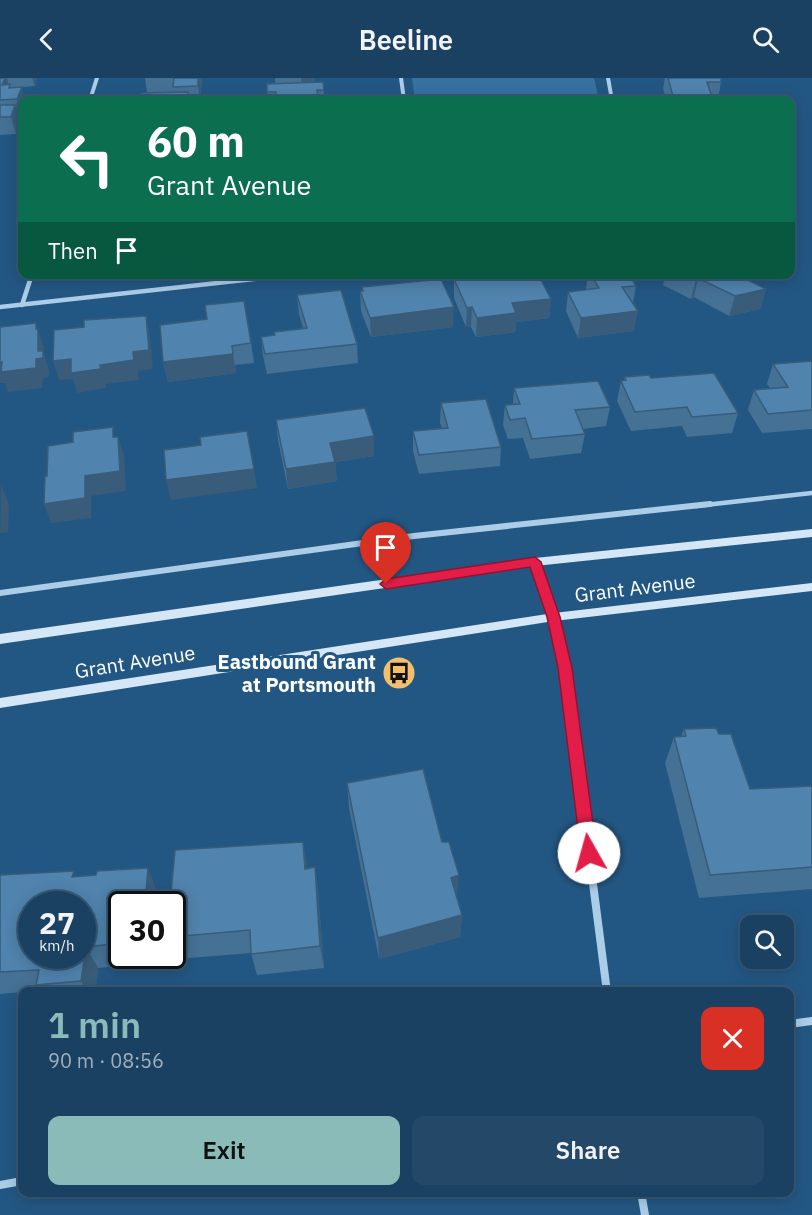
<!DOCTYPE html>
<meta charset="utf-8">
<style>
body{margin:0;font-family:"IBM Plex Sans",sans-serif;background:#234868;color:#f1f3f6;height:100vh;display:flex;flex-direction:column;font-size:22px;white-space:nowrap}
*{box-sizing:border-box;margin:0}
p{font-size:20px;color:#9fafbe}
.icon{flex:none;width:33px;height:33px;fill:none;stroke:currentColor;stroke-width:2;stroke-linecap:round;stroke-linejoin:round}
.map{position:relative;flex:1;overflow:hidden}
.side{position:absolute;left:18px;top:909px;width:776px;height:210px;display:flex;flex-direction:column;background:#1a4162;border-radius:12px;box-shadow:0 3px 15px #0003,0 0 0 2px #385a77}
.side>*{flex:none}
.hud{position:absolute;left:18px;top:18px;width:777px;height:183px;border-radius:12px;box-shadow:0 3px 15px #0003,0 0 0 2px #385a77;background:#0b6e4f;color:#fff;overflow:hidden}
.controls{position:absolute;left:740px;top:837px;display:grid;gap:12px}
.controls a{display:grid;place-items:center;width:54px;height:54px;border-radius:12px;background:#1a4162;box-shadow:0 3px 15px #0003,0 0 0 2px #385a77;font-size:30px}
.speed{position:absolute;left:18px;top:813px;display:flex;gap:12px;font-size:30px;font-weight:700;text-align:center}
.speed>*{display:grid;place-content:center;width:78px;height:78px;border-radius:50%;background:#1a4162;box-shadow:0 3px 15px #0003,0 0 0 2px #385a77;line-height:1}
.speed small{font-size:15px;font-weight:400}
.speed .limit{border:3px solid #111;border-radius:9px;background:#fff;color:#111}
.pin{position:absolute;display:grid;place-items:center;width:51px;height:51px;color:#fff;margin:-62px -26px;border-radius:50% 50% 50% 0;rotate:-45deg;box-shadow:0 0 6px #0007}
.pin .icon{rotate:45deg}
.me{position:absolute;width:66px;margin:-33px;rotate:353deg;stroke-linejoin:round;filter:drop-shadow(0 0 4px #0008)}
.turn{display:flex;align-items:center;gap:21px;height:126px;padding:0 30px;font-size:27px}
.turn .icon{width:78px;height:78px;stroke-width:2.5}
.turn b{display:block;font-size:42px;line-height:51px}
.then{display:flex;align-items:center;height:57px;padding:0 30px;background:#0003;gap:12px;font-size:22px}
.round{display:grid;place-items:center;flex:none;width:63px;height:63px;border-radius:12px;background:#234868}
.headline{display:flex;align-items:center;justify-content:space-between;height:102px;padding:0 30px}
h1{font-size:36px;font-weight:600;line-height:45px;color:#8bbbb9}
.action{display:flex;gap:12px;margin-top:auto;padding:12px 30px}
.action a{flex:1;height:69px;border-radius:12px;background:#8bbbb9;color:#111;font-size:24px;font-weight:600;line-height:69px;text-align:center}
.action a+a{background:#234868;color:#f1f3f6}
header{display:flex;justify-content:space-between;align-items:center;height:78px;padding:0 30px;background:#1a4162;font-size:27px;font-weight:600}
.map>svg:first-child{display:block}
.green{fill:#3771a0}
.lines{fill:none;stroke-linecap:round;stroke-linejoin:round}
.street-far3{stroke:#abcde8;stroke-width:4}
.street-far2{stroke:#abcde8;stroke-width:4.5}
.street-far1{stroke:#abcde8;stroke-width:6}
.street{stroke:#abcde8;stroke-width:8}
.secondary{fill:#d5e7f7;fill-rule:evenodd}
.wall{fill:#457195}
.shaded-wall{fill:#385c79}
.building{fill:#5083ad;stroke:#385c79;stroke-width:1.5;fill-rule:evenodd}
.route{fill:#e11d48;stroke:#92132f;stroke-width:1.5}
.labels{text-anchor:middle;stroke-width:6;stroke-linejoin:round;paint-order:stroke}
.street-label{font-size:20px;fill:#fff;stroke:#235783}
.poi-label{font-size:20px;font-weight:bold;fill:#fff;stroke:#235783;text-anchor:end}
</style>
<header><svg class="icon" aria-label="back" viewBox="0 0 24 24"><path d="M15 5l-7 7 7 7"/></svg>Beeline<svg class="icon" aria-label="search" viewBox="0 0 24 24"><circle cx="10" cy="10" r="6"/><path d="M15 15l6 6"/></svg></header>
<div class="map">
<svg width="812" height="1137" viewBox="0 0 812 1137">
<rect width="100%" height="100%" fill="#235783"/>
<path class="green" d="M 412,0 L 594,0 L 599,22 L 415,22 Z"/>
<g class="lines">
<path class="street-far3" d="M 401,0 L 404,22
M 608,0 L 612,22
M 90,22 L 97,0"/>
<path class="street-far2" d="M 22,227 L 32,196
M 0,229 L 300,196
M 696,428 L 812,415"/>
<path class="street-far1" d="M 535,484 L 554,539 L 565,590 L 584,738
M 0,515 L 414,458 L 710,426"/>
<path class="street" d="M 584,736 L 607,914
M 789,946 L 812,943
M 0,1107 L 22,1103
M 641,1114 L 645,1137"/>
<path class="secondary" d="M 812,451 L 812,459 L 535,488 L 0,566 L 0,556 L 535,480 Z
M 812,505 L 812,513 L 554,543 L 0,630 L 0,620 L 554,535 Z"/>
</g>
<path class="wall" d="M 0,0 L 37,0 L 35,8 L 11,10 L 22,22 L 22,38 L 19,39 L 20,44 L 16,56 L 0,57 Z
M 145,0 L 202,0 L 200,22 L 140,22 L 147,15 Z
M 275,0 L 315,0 L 315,4 L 323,4 L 324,18 L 346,22 L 268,22 L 267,14 L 275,5 Z
M 665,0 L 721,0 L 721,4 L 718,21 L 711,21 L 711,22 L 666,22 L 663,10 Z
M 588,196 L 629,196 L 636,208 L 633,225 L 634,253 L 578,260 L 566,233 L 568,214 L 586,212 Z
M 665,196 L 759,196 L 759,198 L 750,204 L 766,211 L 760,231 L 729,238 L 694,219 L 691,221 L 663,207 Z
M 507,199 L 551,221 L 549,240 L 516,244 L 515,254 L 476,259 L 471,249 L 466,249 L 454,220 L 454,201 Z
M 362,209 L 453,249 L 371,259 L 361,233 L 360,213 L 362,213 Z
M 297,217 L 357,266 L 358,285 L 267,296 L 263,278 L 261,259 L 275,257 L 303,250 L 299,236 Z
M 207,241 L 251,265 L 254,285 L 235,287 L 236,295 L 168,304 L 163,284 Z
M 812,283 L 812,351 L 762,355 L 748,332 L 754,312 L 770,310 L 767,306 L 773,286 Z
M 624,299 L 651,300 L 738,335 L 732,355 L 687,359 L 682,348 L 631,353 L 617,323 L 621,303 L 624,303 Z
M 514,310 L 610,329 L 606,348 L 583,351 L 585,356 L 581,375 L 530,381 L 523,360 L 508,361 L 503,347 L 505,327 L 513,326 Z
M 441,325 L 501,369 L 500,388 L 419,396 L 413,373 L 413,353 L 442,350 L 440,345 Z
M 276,342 L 374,358 L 374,378 L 335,384 L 337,403 L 288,411 L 278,362 Z
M 684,651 L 719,656 L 750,711 L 812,708 L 812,811 L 699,820 L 665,685 L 674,659 L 681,659 Z
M 347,705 L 442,764 L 462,837 L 460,859 L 379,881 L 349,730 Z
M 315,789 L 318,813 L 324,890 L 257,897 L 251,875 L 176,881 L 172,872 L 172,826 L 307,790 Z
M 0,797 L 77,799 L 157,813 L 156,826 L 122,826 L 122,878 L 153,878 L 152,885 L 98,890 L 96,914 L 22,914 L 0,916 Z"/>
<path class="shaded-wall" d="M 5,0 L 7,0 L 9,9 L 10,6 L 14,22 L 2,7 Z
M 32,0 L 37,0 L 35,8 Z
M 198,0 L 202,0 L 200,22 L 198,8 Z
M 301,0 L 315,0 L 315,8 L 302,16 Z
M 22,9 L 25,22 L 22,22 L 22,39 L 17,21 Z
M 15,27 L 20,44 L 16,56 L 11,39 Z
M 759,196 L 759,198 L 730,216 L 735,197 Z
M 698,200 L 694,219 L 691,221 L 696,201 Z
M 766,211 L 760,231 L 729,238 L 735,218 Z
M 551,221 L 549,240 L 516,244 L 515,254 L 476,259 L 477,240 L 512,225 Z
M 454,229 L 453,249 L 371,259 L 370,240 Z
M 472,229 L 471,249 L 466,249 L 467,230 Z
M 638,233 L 634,253 L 578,260 L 581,240 Z
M 146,238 L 150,257 L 153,291 L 138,293 L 139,302 L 106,306 L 106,310 L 77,315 L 73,301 L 59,302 L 53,283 L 71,281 L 100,287 L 133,274 Z
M 36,245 L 44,270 L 44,276 L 49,292 L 49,299 L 43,300 L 42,310 L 8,314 L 5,305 L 0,305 L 0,285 L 36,281 L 38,273 Z
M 233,276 L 236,295 L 168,304 L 163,284 Z
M 374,358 L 374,378 L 335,384 L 337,403 L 288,411 L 286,391 L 330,365 Z
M 118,359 L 124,378 L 126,413 L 91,418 L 91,440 L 51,445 L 44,426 L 85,398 Z
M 254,391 L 257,410 L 171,422 L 166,402 Z
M 1,406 L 9,426 L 8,454 L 0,455 Z
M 303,764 L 307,787 L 308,814 L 305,791 Z
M 315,789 L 318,813 L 324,890 L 320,868 Z
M 148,790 L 157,813 L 156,826 L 145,826 Z
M 459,797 L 457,820 L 451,800 Z
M 462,837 L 460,859 L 379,881 L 378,860 Z
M 86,869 L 98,890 L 96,914 L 88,914 L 81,903 Z
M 149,878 L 153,878 L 152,885 Z"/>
<path class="building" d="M 0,0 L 5,0 L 2,7 L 10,6 L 9,10 L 22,9 L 17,21 L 0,22 Z
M 174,0 L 198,0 L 198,8 L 173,9 Z
M 668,0 L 721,0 L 721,4 L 707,4 L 712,19 L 673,18 Z
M 323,4 L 324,12 L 317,12 L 318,19 L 345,18 L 346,22 L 276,22 L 276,14 L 267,14 L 267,6 Z
M 188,14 L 187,22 L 140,22 L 141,15 Z
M 0,27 L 15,27 L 11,39 L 0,39 Z
M 487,196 L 506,196 L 507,199 L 538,196 L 551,221 L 512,225 L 516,235 L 477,240 L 472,229 L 467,230 L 454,201 Z
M 590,196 L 629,196 L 636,208 L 622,209 L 638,233 L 581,240 L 568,214 L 599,210 Z
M 685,196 L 735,196 L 766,211 L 735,218 L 698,200 L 696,201 Z
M 441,201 L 454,229 L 370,240 L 360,213 L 363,213 L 362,209 Z
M 341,212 L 357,266 L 265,276 L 261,259 L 275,257 L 274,254 L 307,250 L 297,217 Z
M 244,223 L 251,265 L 232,268 L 233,276 L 163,284 L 160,247 L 207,241 L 205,227 Z
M 146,238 L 149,272 L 133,274 L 134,282 L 100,287 L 101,291 L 71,295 L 71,281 L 53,283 L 54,252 L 84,249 L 84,242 Z
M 36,245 L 36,251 L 38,251 L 38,273 L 43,273 L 43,280 L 36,281 L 36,290 L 1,294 L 2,284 L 0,285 L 0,249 Z
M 812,283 L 812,332 L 768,336 L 754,312 L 788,309 L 773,286 Z
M 714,295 L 738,335 L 692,339 L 687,329 L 635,334 L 621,303 L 626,302 L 624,299 L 649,297 L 651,300 Z
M 598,303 L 610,329 L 575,332 L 585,356 L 532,361 L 525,340 L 510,342 L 505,327 L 520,326 L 514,310 Z
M 486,321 L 501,369 L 419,377 L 413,353 L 448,350 L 441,325 Z
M 365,330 L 374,358 L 330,365 L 335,384 L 286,391 L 276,342 Z
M 113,349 L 113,359 L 118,359 L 120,393 L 85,398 L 85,420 L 44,426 L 45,398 L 47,398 L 48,368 L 73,364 L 73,354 Z
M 247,353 L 254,391 L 166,402 L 164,372 L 201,367 L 200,359 Z
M 716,650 L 719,656 L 731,656 L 750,711 L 812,708 L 812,789 L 710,797 L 674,659 L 686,658 L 684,651 Z
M 423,691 L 442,764 L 449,764 L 459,797 L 451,800 L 462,837 L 378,860 L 347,705 Z
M 303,764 L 305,791 L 315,789 L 320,868 L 251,876 L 250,852 L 172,859 L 172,826 L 170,826 L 175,772 Z
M 148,790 L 145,826 L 122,826 L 122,865 L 86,869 L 81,903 L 36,907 L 39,892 L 0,894 L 0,797 L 74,793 L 72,799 L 96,797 L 97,793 ZM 32,826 L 82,826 L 82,878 L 32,878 Z"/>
<path class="route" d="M 535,479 L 541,484 L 560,539 L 572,590 L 597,775 L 594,780 L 589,782 L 583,780 L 581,775 L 558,590 L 547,539 L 530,489 L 386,511 L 380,506 L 386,501 Z"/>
<defs>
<symbol id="bus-disc" viewBox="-11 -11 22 22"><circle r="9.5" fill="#f3be6e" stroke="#235783"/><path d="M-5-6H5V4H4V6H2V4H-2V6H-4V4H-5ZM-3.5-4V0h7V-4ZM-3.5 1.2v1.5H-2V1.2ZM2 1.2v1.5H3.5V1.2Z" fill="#111"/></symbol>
</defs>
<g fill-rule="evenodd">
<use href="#bus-disc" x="380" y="576" width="38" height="38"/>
</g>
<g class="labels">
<g class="street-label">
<text transform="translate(635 510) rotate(-7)" y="7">Grant Avenue</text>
<text transform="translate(135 584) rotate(-9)" y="7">Grant Avenue</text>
</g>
<g class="poi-label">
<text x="376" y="591">Eastbound Grant<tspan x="376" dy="23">at Portsmouth</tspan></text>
</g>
</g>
</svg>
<div class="controls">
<a><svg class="icon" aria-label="search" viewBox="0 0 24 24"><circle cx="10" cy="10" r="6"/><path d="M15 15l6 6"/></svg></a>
</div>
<div class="speed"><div>27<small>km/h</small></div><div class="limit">30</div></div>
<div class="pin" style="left:386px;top:506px;background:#d93025"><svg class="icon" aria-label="arrive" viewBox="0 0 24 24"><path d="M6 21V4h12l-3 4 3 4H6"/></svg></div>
<svg class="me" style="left:589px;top:775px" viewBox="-20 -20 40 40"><circle r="19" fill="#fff"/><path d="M0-13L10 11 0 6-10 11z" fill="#e11d48"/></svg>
<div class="hud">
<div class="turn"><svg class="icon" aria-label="left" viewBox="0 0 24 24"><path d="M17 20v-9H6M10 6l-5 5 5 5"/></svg><div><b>60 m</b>Grant Avenue</div></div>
<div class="then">Then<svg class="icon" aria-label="arrive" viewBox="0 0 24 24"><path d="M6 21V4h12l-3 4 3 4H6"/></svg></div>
</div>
<section class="side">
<div class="headline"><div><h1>1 min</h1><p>90 m · 08:56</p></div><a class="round" style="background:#d93025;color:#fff"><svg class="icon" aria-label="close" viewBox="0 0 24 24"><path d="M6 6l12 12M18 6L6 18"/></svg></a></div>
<div class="action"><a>Exit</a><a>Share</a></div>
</section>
</div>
